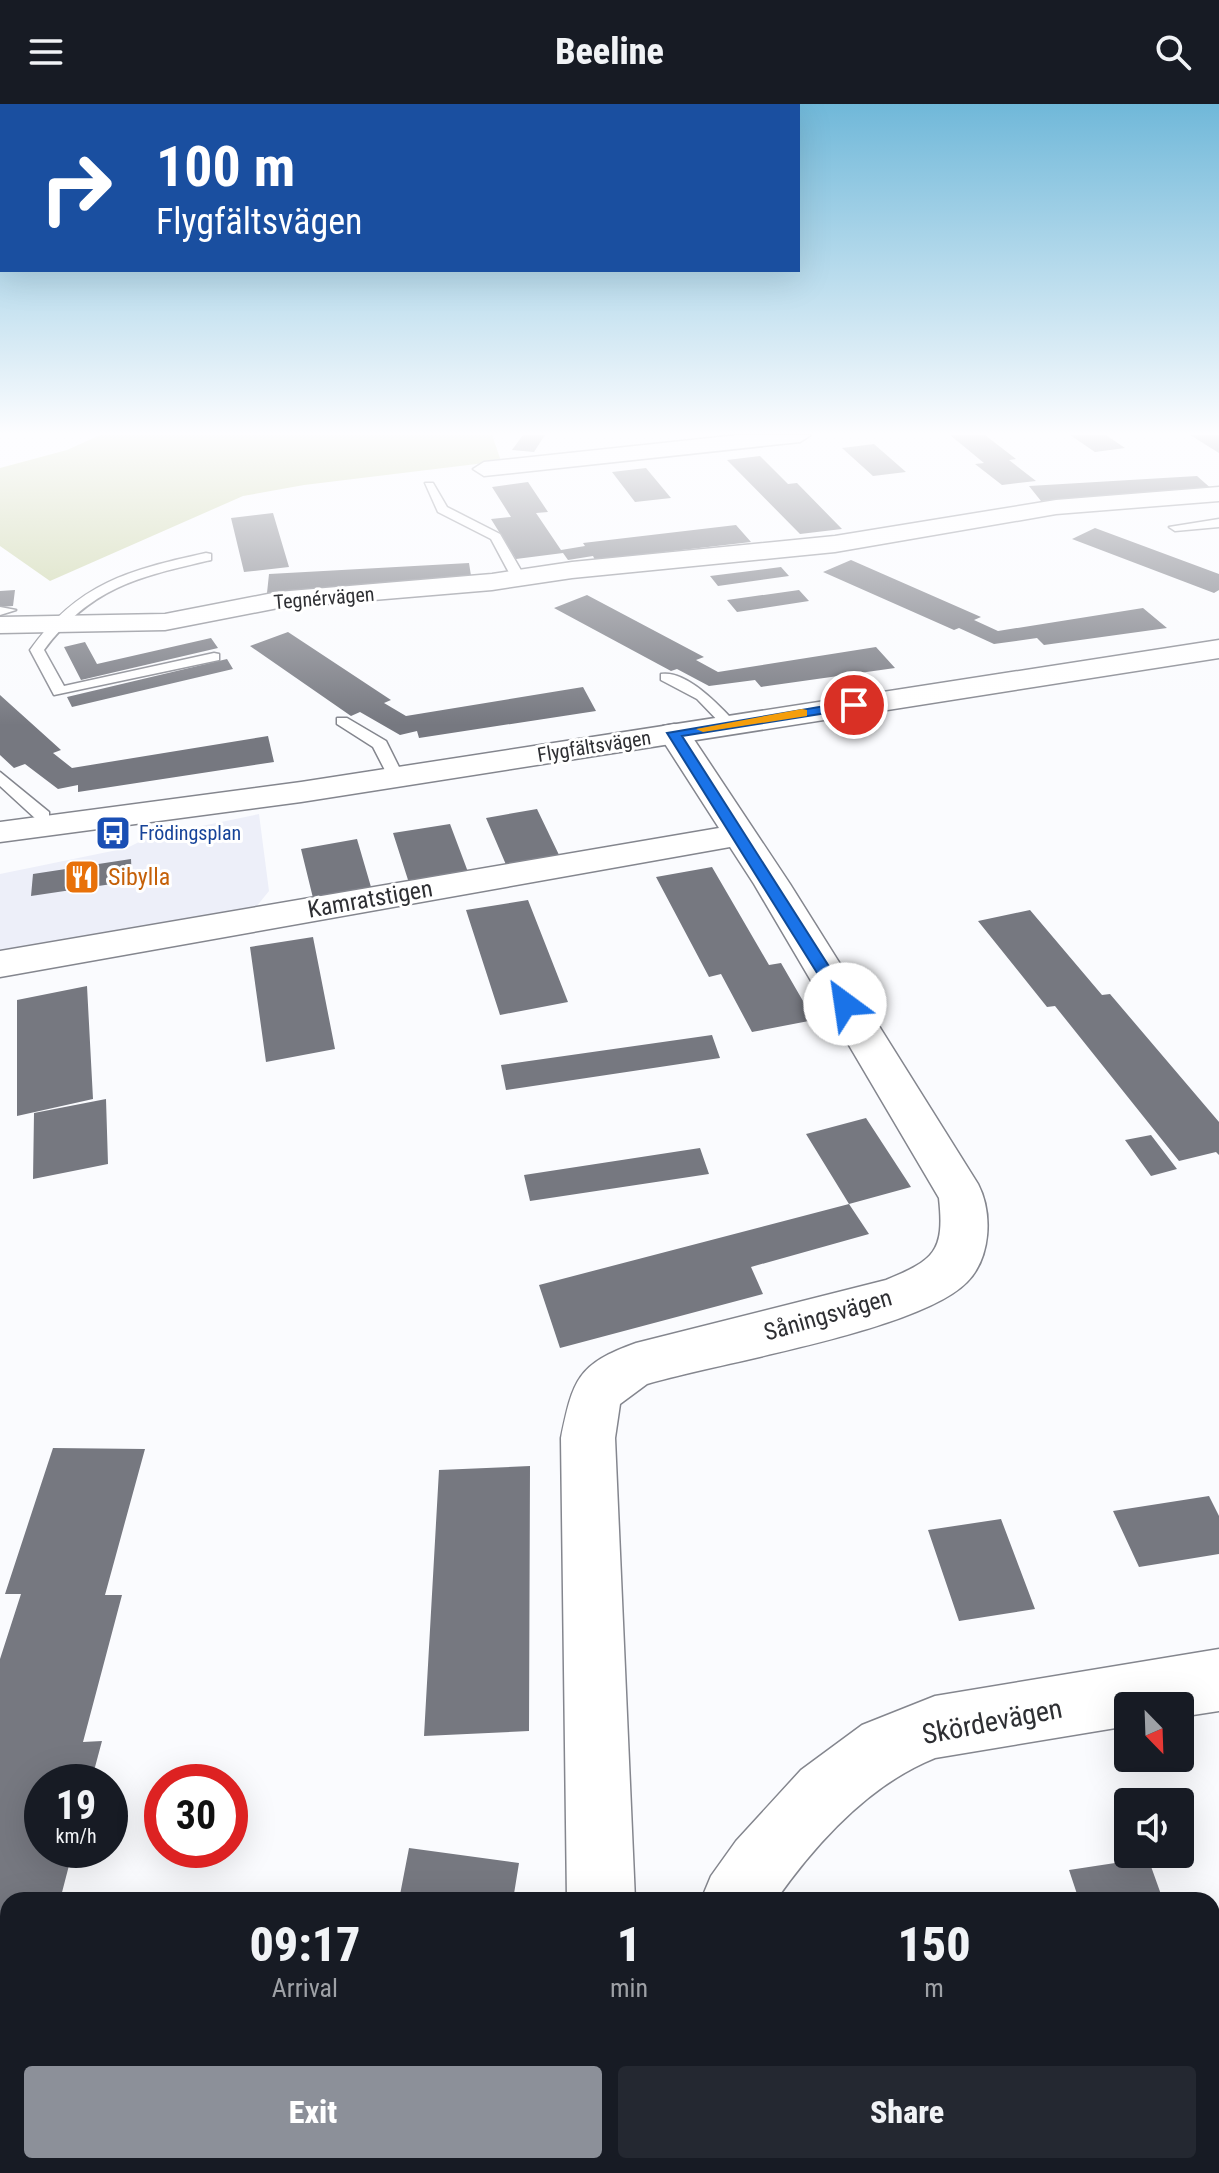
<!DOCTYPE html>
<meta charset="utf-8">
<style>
body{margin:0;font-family:"Roboto Condensed",sans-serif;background:#242831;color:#f1f3f6;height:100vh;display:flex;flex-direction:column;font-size:30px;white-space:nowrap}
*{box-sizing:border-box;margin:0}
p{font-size:26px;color:#9ea1a6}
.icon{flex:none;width:44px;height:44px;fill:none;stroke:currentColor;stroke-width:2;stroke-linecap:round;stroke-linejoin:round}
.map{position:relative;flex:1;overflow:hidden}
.sheet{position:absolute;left:0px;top:1788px;width:1220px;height:282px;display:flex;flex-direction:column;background:#171b24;border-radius:24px 24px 0 0;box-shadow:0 8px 32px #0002}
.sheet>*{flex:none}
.guide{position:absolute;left:0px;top:0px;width:800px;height:168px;box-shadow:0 8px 32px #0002;background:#1a4fa0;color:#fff;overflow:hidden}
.needle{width:52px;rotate:157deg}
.tools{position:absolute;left:1114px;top:1588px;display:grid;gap:16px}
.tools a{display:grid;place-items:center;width:80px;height:80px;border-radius:8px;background:#171b24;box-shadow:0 8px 32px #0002;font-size:40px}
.speed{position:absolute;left:24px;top:1660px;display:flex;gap:16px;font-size:40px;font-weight:700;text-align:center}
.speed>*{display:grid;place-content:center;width:104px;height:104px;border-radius:50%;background:#171b24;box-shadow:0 8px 32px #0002;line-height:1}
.speed small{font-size:20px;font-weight:400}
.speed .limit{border:12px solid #d22;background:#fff;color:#111}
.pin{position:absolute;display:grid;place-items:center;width:68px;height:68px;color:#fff;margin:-34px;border:4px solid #fff;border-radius:50%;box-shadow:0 2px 8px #0007}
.me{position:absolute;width:88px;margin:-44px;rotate:329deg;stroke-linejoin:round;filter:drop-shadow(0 0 6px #0008)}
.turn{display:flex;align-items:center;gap:28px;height:168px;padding:0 24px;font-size:36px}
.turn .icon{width:104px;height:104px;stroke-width:2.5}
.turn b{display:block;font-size:56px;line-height:68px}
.eta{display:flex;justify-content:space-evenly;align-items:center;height:136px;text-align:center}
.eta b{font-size:48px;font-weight:800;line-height:56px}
.cta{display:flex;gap:16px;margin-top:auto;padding:16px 24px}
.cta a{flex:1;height:92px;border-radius:8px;background:#8c9099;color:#fff;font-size:32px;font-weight:800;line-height:92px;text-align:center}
.cta a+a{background:#242831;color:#f1f3f6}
header{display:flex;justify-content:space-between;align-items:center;height:104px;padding:0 24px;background:#171b24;font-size:36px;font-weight:800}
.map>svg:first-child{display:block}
.built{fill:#edeff9}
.green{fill:#c9d3a4}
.building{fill:#767880}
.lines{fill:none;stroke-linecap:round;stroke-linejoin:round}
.service-casing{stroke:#84868e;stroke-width:3}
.minor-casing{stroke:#84868e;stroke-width:3}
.tertiary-casing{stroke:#84868e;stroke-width:3}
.service{fill:#fff;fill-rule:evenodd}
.minor{fill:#fff;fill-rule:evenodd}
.tertiary{fill:#fff;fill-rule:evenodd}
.route{fill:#1a73e8;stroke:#114b97;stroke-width:2}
.slow{fill:#f59e0b}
.labels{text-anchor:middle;stroke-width:6;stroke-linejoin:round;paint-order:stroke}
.far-street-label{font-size:20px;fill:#2e2f33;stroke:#fff}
.far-transit-label{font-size:20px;fill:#164399;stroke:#fff;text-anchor:start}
.food-label{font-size:24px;fill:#c56008;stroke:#fff;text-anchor:start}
.street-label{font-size:24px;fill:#2e2f33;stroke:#fff}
.near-street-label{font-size:28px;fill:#2e2f33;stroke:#fff}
</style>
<header><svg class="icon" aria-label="menu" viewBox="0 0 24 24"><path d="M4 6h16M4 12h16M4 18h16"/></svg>Beeline<svg class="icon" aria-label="search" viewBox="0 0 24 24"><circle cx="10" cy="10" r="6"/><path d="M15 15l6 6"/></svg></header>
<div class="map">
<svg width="1219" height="2069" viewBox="0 0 1219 2069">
<rect width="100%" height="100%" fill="#fafbfe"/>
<path class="built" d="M 259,710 L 269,787 L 252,808 L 0,851 L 0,770 L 127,744 L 149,733 Z"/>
<path class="green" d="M 100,331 L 492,331 L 501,357 L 304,381 L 243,392 L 50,477 L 0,442 L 0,364 L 67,346 Z"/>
<path class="building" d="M 523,331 L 545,331 L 534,348 L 512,346 Z
M 950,331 L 985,331 L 1016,355 L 1009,356 L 1036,377 L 1002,381 L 975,360 L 984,359 Z
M 1070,331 L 1106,331 L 1125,344 L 1095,348 Z
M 1190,331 L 1219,331 L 1219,349 L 1195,334 Z
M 874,340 L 906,368 L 873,372 L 842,344 Z
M 760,352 L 788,380 L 797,379 L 842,425 L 800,430 L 727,356 Z
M 646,364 L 671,394 L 635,398 L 612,368 Z
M 1197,372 L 1214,387 L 1041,397 L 1029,382 Z
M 528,378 L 548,408 L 536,409 L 561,446 L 585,442 L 583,439 L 736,421 L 751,438 L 595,456 L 593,452 L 568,456 L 563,449 L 516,455 L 491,415 L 511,413 L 492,383 Z
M 273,409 L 289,463 L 244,468 L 231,414 Z
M 1095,424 L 1219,470 L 1219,486 L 1214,489 L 1072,435 Z
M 851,456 L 981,513 L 974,516 L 998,527 L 1143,504 L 1167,524 L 1044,541 L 1037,534 L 994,540 L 959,524 L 954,526 L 823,468 Z
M 469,459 L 472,478 L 267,489 L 269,470 Z
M 781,463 L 789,472 L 718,482 L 710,472 Z
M 15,486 L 13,502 L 0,503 L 0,487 Z
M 799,486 L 809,497 L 737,508 L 727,496 Z
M 587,491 L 704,553 L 696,556 L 718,568 L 876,543 L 895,564 L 761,583 L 755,576 L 709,582 L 677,565 L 671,567 L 554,504 Z
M 288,528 L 391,596 L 384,599 L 406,612 L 583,583 L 596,607 L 419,634 L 417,627 L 400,631 L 360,608 L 351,612 L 250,542 Z
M 211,534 L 218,544 L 81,576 L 64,543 L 85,538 L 97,560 Z
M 227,555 L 233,565 L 72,603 L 67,593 Z
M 0,591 L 61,646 L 53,649 L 72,664 L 268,632 L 274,658 L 78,688 L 78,681 L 58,685 L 25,660 L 14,664 L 0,651 Z
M 537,705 L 560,753 L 507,763 L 486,714 Z
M 450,720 L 468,768 L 409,779 L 393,729 Z
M 357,735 L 371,783 L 313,794 L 301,745 Z
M 131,755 L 132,777 L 31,792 L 33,770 Z
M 712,763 L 769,861 L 781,859 L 814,916 L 752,928 L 721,870 L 709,873 L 656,773 Z
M 528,796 L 568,898 L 500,911 L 466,806 Z
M 1030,806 L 1102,891 L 1110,890 L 1219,1018 L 1219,1051 L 1216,1048 L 1179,1057 L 1055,902 L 1047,903 L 978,817 Z
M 313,833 L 335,945 L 266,958 L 250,843 Z
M 87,882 L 93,995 L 17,1012 L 17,896 Z
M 712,931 L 720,954 L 506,986 L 501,961 Z
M 106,995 L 108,1060 L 33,1075 L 34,1009 Z
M 866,1014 L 911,1083 L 849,1100 L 806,1030 Z
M 1151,1031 L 1177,1065 L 1151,1072 L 1125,1036 Z
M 700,1044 L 709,1070 L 530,1097 L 524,1071 Z
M 849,1100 L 869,1130 L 751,1163 L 763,1190 L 560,1244 L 539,1181 Z
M 53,1344 L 145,1345 L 105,1491 L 122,1491 L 83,1638 L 102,1637 L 91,1678 L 42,1678 L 42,1746 L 73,1746 L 60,1796 L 8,1796 L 8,1815 L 0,1815 L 0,1555 L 21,1490 L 5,1490 Z
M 530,1362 L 529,1627 L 424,1632 L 439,1366 Z
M 1209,1392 L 1219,1412 L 1219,1450 L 1139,1463 L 1113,1407 Z
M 1001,1415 L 1035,1505 L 959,1517 L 928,1426 Z
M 409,1744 L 519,1759 L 513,1796 L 399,1796 Z
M 1148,1754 L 1163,1796 L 1079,1796 L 1069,1766 Z
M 345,2062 L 474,2062 L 473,2069 L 344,2069 Z"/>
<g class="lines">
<defs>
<path id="service" d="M 425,379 L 433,379 L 447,403 L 500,430 L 526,475 L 524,478 L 514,478 L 491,435 L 438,408 Z
M 1219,415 L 1219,423 L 1175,427 L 1169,423 Z
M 206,449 L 211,450 L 211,456 C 138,473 91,483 44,546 L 64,582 L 214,549 L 219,550 L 219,556 L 54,591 L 30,546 C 78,479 129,466 206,449 Z
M 0,503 L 16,506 L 0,511 Z
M 661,570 C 686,566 718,600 734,617 L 734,623 L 724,623 L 697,595 L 661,576 Z
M 337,614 L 347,614 L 386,637 L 404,673 L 402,676 L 390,676 L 373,643 L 337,620 Z
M 0,668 L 49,708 L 49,716 L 37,716 L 0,682 Z"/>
<path id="minor" d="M 738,331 L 811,331 L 800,338 L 484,372 L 473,365 L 484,358 Z
M 1219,383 L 1219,397 L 1056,410 L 835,448 L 572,474 L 492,486 L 278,504 L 165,526 L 0,529 L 0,513 L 165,510 L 278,488 L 492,470 L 572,458 L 835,432 L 1056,396 Z
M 674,620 L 685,622 L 790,780 L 978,1080 C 993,1109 991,1154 967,1178 C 919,1227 721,1258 647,1280 L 620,1300 L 615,1334 L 635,1796 L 567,1796 L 561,1334 C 573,1276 577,1260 636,1239 L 886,1176 C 934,1156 945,1148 939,1094 L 754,780 L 730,743 L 0,873 L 0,847 L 719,724 L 658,629 L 663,622 Z
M 1219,1545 L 1219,1607 L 1180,1613 L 1180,1602 L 1128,1602 L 1128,1622 L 935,1654 C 870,1680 816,1739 776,1796 L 701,1796 L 711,1772 L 736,1737 L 801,1666 L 862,1621 L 935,1592 Z
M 562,2062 L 638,2062 L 638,2069 L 562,2069 Z"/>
<path id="tertiary" d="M 1219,536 L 1219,554 L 301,698 L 0,738 L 0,718 L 301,678 Z"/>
</defs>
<use href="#service" class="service-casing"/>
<use href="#minor" class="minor-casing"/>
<use href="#tertiary" class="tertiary-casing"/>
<use href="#service" class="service"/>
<use href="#minor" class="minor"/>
<use href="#tertiary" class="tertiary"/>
</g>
<linearGradient id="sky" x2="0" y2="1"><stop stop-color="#70b8d9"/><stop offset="0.53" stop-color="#fdfdff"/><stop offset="1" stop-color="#fdfdff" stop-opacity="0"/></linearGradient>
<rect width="1219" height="621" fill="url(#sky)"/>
<path class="route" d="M 854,597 L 860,601 L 858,604 L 682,632 L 853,900 L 845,906 L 839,904 L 667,629 Z"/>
<path class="slow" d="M 802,605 L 807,606 L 807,612 L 703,628 L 696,625 Z"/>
<defs>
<symbol id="bus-square" viewBox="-11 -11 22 22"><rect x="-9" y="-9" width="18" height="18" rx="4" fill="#1a4fb4" stroke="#fff"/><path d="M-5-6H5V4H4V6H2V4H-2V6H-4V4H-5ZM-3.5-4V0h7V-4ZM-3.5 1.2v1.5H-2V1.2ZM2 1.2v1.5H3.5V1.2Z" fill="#fff"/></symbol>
<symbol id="restaurant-square" viewBox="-11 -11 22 22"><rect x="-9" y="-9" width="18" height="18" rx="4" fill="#e8710a" stroke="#fff"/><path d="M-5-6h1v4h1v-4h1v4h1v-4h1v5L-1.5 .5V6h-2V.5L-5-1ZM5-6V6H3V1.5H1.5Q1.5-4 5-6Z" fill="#fff"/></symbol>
</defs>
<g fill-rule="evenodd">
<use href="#bus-square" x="93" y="709" width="40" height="40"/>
<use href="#restaurant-square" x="62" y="753" width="40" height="40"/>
</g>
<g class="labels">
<g class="far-street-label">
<text transform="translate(324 494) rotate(-5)" y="7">Tegnérvägen</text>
<text transform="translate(594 642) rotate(-9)" y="7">Flygfältsvägen</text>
</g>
<g class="far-transit-label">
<text x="139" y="736">Frödingsplan</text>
</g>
<g class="food-label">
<text x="108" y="781">Sibylla</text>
</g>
<g class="street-label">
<text transform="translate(370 795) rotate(-10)" y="8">Kamratstigen</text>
<text transform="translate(828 1211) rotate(-16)" y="8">Såningsvägen</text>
</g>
<g class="near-street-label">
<text transform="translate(992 1617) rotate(-11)" y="10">Skördevägen</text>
</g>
</g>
</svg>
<div class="tools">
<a><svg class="needle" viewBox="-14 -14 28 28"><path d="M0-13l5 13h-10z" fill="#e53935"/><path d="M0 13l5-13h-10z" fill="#9ea1a6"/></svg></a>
<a><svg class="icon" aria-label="sound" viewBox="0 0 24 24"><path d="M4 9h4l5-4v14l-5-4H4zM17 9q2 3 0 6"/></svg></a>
</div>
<div class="speed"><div>19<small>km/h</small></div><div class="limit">30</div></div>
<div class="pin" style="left:854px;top:601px;background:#d93025"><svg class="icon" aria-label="arrive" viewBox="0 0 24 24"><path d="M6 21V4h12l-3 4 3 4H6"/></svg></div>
<svg class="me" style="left:845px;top:900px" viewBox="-20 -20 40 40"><circle r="19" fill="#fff"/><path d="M0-13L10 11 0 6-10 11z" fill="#1a73e8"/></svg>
<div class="guide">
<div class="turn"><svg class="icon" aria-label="right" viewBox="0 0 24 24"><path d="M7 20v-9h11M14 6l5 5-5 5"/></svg><div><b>100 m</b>Flygfältsvägen</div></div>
</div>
<section class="sheet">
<div class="eta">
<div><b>09:17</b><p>Arrival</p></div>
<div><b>1</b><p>min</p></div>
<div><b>150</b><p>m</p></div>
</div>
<div class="cta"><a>Exit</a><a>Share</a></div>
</section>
</div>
